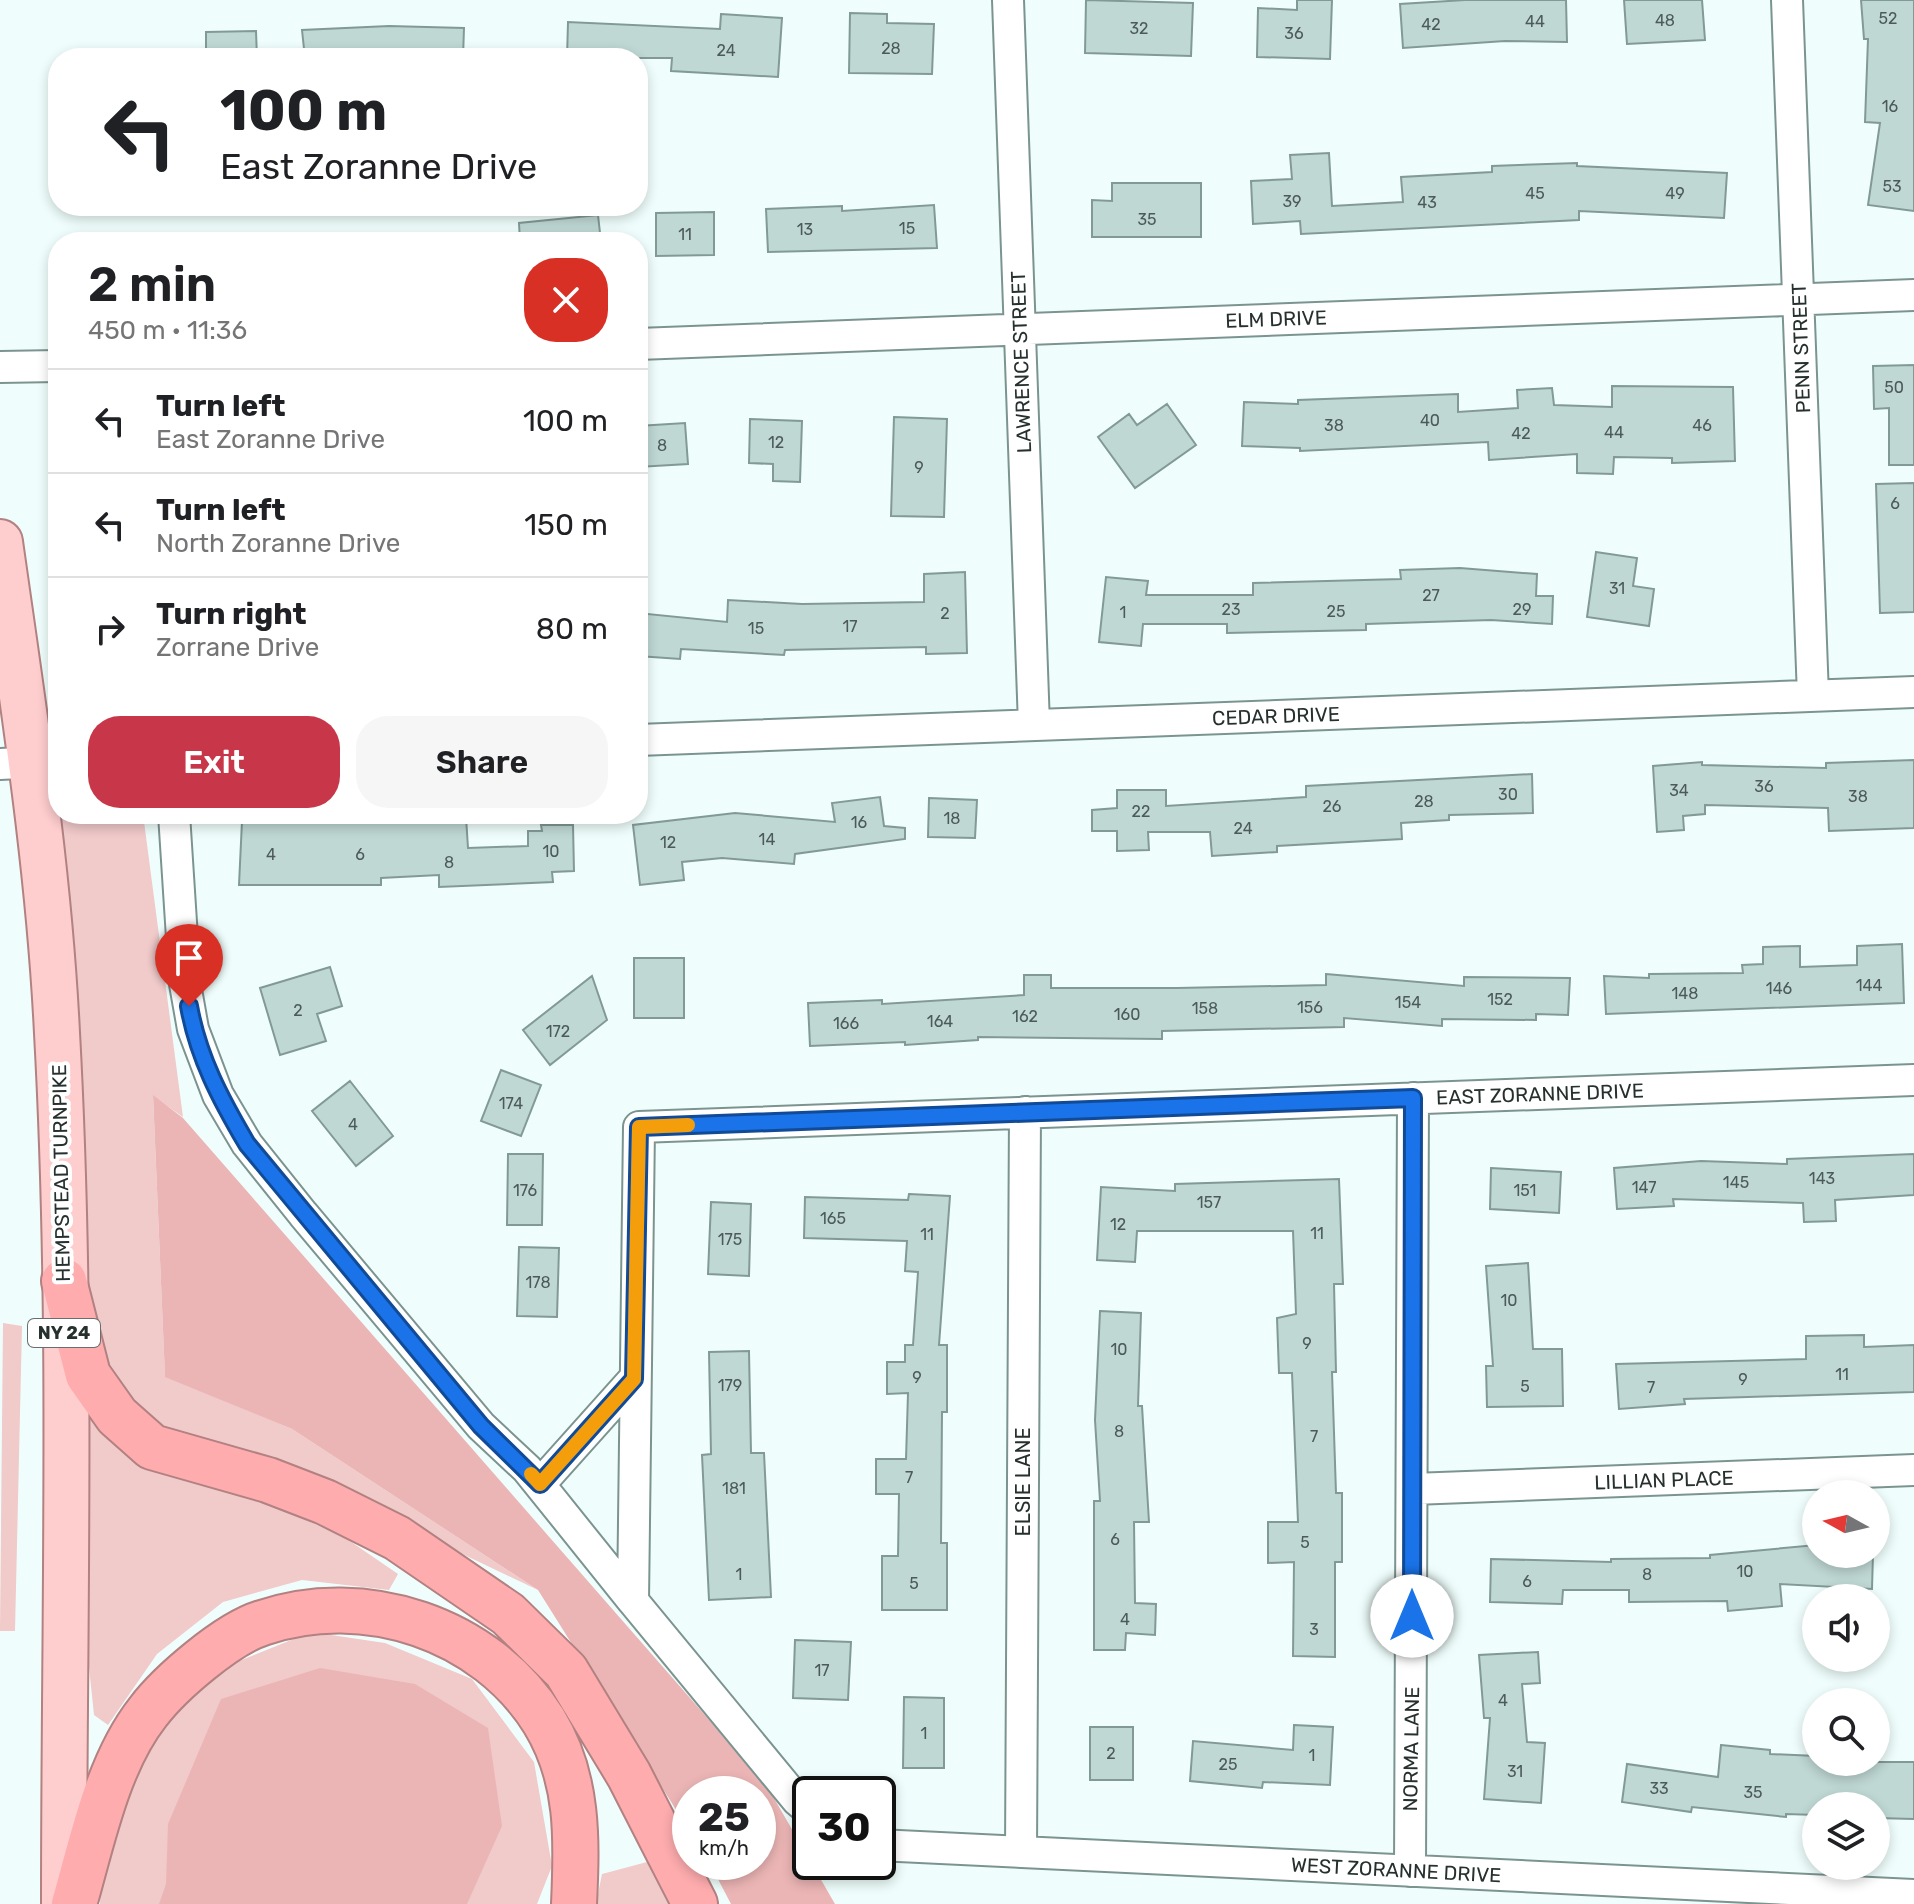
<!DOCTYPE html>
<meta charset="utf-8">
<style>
body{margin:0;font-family:Rubik,sans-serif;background:#f6f6f6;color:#202124;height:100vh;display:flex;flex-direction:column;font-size:30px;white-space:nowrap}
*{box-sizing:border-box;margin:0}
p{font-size:26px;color:#757577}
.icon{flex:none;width:44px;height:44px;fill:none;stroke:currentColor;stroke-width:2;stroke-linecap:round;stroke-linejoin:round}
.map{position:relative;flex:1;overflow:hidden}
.panel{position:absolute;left:48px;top:232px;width:600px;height:592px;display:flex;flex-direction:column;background:#fff;border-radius:32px;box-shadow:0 4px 12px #0003}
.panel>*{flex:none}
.top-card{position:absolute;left:48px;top:48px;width:600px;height:168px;border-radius:32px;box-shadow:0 4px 12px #0003;background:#fff;color:#202124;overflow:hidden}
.needle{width:52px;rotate:278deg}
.fabs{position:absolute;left:1802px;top:1480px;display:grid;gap:16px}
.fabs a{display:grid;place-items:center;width:88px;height:88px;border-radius:50%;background:#fff;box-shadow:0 4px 12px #0003;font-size:40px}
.speed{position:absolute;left:672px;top:1776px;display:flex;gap:16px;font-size:40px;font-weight:700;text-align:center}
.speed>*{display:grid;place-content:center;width:104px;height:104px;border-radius:50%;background:#fff;box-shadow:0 4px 12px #0003;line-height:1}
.speed small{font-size:20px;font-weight:400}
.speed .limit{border:4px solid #111;border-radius:12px;background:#fff;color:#111}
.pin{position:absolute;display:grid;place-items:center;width:68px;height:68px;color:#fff;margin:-82px -34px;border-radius:50% 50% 50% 0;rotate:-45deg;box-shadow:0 0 8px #0007}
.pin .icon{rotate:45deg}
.me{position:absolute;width:88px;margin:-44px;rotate:0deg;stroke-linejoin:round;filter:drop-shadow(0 0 6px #0008)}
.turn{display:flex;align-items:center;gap:28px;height:168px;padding:0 40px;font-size:36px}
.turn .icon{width:104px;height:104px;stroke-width:2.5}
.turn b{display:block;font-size:56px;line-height:68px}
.round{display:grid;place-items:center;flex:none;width:84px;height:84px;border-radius:32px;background:#f6f6f6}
.overview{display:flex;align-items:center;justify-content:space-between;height:136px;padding:0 40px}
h1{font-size:48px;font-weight:600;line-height:60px}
.primary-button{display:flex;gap:16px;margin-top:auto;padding:16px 40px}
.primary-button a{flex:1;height:92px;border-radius:32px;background:#c73749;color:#fff;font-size:32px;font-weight:600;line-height:92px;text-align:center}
.primary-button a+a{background:#f6f6f6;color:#202124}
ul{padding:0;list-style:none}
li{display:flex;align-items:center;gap:24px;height:104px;padding:0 40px;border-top:2px solid #e0e0e0}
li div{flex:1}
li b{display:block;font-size:30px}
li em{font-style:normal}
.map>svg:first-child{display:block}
.green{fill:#f1caca}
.forest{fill:#ecb5b5}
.building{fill:#bfd8d4;stroke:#829a96;stroke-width:2}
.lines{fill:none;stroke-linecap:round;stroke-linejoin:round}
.street-casing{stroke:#7c9490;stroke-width:34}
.primary-casing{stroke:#b28181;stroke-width:48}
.highway-casing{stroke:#b28181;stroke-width:48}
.street{stroke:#fff;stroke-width:30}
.primary{stroke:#fecdce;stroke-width:44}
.highway{stroke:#feacae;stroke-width:44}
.route-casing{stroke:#114b97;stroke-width:20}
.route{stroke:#1a73e8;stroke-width:14}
.slow{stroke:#f59e0b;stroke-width:14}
.labels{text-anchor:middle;stroke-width:8;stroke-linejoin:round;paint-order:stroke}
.number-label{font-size:16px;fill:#4c5a58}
.shield{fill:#fff;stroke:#676e6d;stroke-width:2}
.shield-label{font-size:18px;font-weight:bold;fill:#26302e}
.street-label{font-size:20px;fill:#26302e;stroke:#fff}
</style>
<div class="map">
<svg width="1914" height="1904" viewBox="0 0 1914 1904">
<rect width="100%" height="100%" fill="#effefc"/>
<path class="green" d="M 60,814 L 143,814 L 183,1117 L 153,1096 L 165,1376 L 292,1429 L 538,1590 L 341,1496 L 151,1433 L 110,1387 L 85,1328 Z
M 3,1323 L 22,1326 L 15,1631 L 0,1631 Z
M 82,1405 L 177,1473 L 288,1512 L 344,1537 L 398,1574 L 389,1590 L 302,1580 L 223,1602 L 157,1654 L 108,1725 L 94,1715 L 83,1609 Z
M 311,1632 L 385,1643 L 472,1679 L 534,1762 L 552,1866 L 537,1904 L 100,1904 L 102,1840 L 140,1742 L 195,1679 Z
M 647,1862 L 668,1904 L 596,1904 L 602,1874 Z"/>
<path class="forest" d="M 153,1095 L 183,1118 L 767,1786 L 835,1904 L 731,1904 L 709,1862 L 758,1862 L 758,1794 L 690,1794 L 690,1832 L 538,1590 L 292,1429 L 165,1377 Z
M 320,1668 L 415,1684 L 488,1728 L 502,1826 L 467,1904 L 159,1904 L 166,1884 L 168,1824 L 221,1699 Z"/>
<path class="building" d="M 1086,0 L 1193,3 L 1191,56 L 1085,53 Z
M 1297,0 L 1332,0 L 1330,59 L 1257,57 L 1258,8 L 1297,10 Z
M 1465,0 L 1566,0 L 1567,42 L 1505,41 L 1403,48 L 1400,4 Z
M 1624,0 L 1702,0 L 1705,40 L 1627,44 Z
M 1861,0 L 1914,0 L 1914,211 L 1868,205 L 1880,123 L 1865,122 L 1868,39 L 1864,39 Z
M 850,13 L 887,14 L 887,23 L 934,24 L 932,74 L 849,73 Z
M 721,14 L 782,18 L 778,77 L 671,71 L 672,58 L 567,58 L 568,22 L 720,29 Z
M 389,26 L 464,28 L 463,58 L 305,58 L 302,30 Z
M 256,31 L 257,58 L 206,58 L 206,32 Z
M 1329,153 L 1332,206 L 1403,202 L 1401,177 L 1492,172 L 1492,166 L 1577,163 L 1577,166 L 1727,173 L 1724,218 L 1579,211 L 1579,220 L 1301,234 L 1300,221 L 1253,224 L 1251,181 L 1292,179 L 1290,155 Z
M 1112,183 L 1201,183 L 1201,237 L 1092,237 L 1092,200 L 1112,201 Z
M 934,205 L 937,248 L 768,252 L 766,209 L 842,206 L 842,211 Z
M 714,212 L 714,255 L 656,256 L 656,213 Z
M 598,215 L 601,242 L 520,242 L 519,223 Z
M 1914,365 L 1914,465 L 1889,465 L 1889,408 L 1874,409 L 1873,366 Z
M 1612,386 L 1733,387 L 1735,461 L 1672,463 L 1672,458 L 1614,457 L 1613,474 L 1577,473 L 1577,454 L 1489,460 L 1488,442 L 1300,451 L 1300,448 L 1242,446 L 1244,402 L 1298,404 L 1298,400 L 1458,394 L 1458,412 L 1518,408 L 1517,390 L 1552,388 L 1554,405 L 1612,407 Z
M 1167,404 L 1196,445 L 1135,488 L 1098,437 L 1129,414 L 1137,425 Z
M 894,417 L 947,419 L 944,517 L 891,516 Z
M 750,419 L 802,421 L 800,482 L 773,481 L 773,464 L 749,463 Z
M 685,423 L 688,464 L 638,467 L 638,426 Z
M 1914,483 L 1914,612 L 1880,613 L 1876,484 Z
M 1596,552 L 1637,558 L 1633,586 L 1654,589 L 1649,626 L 1587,617 Z
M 1460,568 L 1537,574 L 1536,596 L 1553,596 L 1552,624 L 1491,620 L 1366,624 L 1366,630 L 1227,633 L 1227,624 L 1143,624 L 1141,646 L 1099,642 L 1106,577 L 1148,581 L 1146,595 L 1253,595 L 1253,583 L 1401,579 L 1400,570 Z
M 965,572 L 967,653 L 926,654 L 926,647 L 785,650 L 784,655 L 681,649 L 680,659 L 638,656 L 638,613 L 727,622 L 728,600 L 802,604 L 924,602 L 924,574 Z
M 1914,760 L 1914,828 L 1829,831 L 1828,808 L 1705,805 L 1705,814 L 1683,816 L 1684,830 L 1657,832 L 1653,766 L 1702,762 L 1702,765 L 1826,768 L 1826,763 Z
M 1532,774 L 1533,813 L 1449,815 L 1449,820 L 1401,823 L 1402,839 L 1277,846 L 1277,852 L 1212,856 L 1210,832 L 1148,832 L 1149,850 L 1117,851 L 1117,831 L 1092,831 L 1092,810 L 1117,808 L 1117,790 L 1166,790 L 1166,806 L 1306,797 L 1306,786 Z
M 880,797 L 884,826 L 905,828 L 905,839 L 795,854 L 794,864 L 722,858 L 682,862 L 684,880 L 640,885 L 633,825 L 735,813 L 835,822 L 832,803 Z
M 929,798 L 977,800 L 975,838 L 928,837 Z
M 466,817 L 468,848 L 528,846 L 528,831 L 542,831 L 541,825 L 573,825 L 574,871 L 552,872 L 553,882 L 439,887 L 439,875 L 381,878 L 381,885 L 239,885 L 242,821 L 413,823 L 413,820 Z
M 1902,944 L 1904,1003 L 1606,1014 L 1604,976 L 1649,978 L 1649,974 L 1743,973 L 1742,965 L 1763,964 L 1763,947 L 1800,946 L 1800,967 L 1857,965 L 1857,946 Z
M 634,958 L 684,958 L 684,1018 L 634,1018 Z
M 330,967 L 342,1006 L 317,1014 L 326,1041 L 280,1055 L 260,988 Z
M 1326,974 L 1464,986 L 1464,977 L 1570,978 L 1568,1015 L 1536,1014 L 1536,1020 L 1442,1019 L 1442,1026 L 1344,1018 L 1344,1027 L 1162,1031 L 1162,1039 L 978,1037 L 978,1040 L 905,1045 L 905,1042 L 810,1046 L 808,1003 L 882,1000 L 882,1004 L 1024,995 L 1024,975 L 1051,975 L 1051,988 L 1177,988 L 1326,985 Z
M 592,976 L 607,1020 L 550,1065 L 523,1030 Z
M 501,1070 L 541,1085 L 521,1136 L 481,1121 Z
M 350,1081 L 393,1136 L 356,1166 L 312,1111 Z
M 508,1154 L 543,1154 L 542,1225 L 507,1225 Z
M 1914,1154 L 1914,1195 L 1835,1200 L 1836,1221 L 1804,1222 L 1803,1203 L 1673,1199 L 1674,1206 L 1617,1209 L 1614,1168 L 1701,1161 L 1787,1164 L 1787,1159 Z
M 1491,1168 L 1561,1172 L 1559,1213 L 1490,1209 Z
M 1339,1179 L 1343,1284 L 1334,1284 L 1336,1372 L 1332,1372 L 1336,1493 L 1342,1493 L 1342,1562 L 1335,1562 L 1335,1657 L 1293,1656 L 1294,1562 L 1268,1563 L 1268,1522 L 1298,1522 L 1292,1373 L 1279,1373 L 1277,1318 L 1296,1314 L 1293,1231 L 1137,1231 L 1135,1262 L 1097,1260 L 1101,1187 L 1175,1191 L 1175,1184 Z
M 909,1194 L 950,1196 L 939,1345 L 947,1345 L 947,1412 L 942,1412 L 941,1543 L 947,1543 L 947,1610 L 882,1610 L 882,1556 L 898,1556 L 899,1494 L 876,1494 L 876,1459 L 906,1459 L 908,1393 L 887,1394 L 887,1362 L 905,1362 L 905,1345 L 913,1345 L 918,1272 L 905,1271 L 907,1241 L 804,1238 L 805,1197 L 908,1200 Z
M 711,1202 L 751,1204 L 749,1276 L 708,1274 Z
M 519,1247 L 559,1248 L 557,1317 L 517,1316 Z
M 1528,1263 L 1533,1349 L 1562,1349 L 1563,1406 L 1487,1407 L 1486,1366 L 1493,1366 L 1486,1266 Z
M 1100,1311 L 1141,1313 L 1138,1406 L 1142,1406 L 1149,1522 L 1134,1522 L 1135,1603 L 1156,1604 L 1155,1635 L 1126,1633 L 1125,1650 L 1094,1650 L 1094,1501 L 1100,1501 L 1095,1420 Z
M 1864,1335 L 1864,1347 L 1914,1345 L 1914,1392 L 1684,1399 L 1685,1404 L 1619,1409 L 1616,1364 L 1806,1359 L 1806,1336 Z
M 749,1351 L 751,1453 L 764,1453 L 771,1597 L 709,1600 L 702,1455 L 711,1454 L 709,1352 Z
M 1816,1545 L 1816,1554 L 1873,1554 L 1872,1589 L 1780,1584 L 1782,1606 L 1728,1611 L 1727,1601 L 1629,1602 L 1629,1590 L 1563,1590 L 1562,1604 L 1490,1602 L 1491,1559 L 1611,1562 L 1611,1559 L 1710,1558 L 1710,1555 Z
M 795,1640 L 851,1642 L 848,1700 L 793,1698 Z
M 1538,1652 L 1540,1683 L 1522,1684 L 1527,1742 L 1545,1743 L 1541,1803 L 1484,1799 L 1490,1718 L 1484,1718 L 1479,1655 Z
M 904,1697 L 944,1698 L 944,1768 L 903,1768 Z
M 1294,1725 L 1333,1727 L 1330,1785 L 1263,1782 L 1262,1788 L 1190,1781 L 1193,1741 L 1293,1750 Z
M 1090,1727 L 1133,1727 L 1133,1780 L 1090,1780 Z
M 1721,1745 L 1770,1750 L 1770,1754 L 1816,1756 L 1816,1762 L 1914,1762 L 1914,1819 L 1876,1818 L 1876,1806 L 1816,1806 L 1816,1815 L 1786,1814 L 1786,1817 L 1692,1807 L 1691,1812 L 1622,1802 L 1627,1764 L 1718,1777 Z"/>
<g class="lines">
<defs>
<path id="street" d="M 1008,0 L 1034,725
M 1787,0 L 1813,696
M 638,344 L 1914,295
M 0,367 L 58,366
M 638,740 L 1914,692
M 0,764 L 58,761
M 174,814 L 185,984 L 193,1029 L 218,1095 L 247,1144 L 303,1214 L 481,1426 L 527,1469 L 633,1601
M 540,1484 L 634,1379
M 1413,1489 L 1914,1470
M 810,1811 L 797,1800 L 633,1601 L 639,1127 L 1914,1080
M 878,1845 L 1914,1895
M 1021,1852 L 1025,1112
M 1410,1871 L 1413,1098"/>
<path id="primary" d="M 0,542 C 23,705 49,868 57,1033 C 73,1322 64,1614 64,1904"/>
<path id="highway" d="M 64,1281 L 88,1375 L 117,1416 L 152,1447 L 268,1480 L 325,1502 L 397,1538 L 508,1614 L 566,1671 L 629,1775 L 695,1904
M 74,1904 C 92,1842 107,1764 148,1712 C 170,1683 227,1634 262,1623 C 364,1588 486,1628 544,1721 C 579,1778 577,1840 574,1904"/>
</defs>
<use href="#street" class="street-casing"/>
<use href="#primary" class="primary-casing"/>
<use href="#highway" class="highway-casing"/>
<use href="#street" class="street"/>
<use href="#primary" class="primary"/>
<use href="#highway" class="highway"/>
</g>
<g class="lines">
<defs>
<path id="route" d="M 189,1006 C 198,1057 221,1100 247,1144 L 481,1426 L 540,1484 L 634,1379 L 639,1127 L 1413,1098 L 1412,1616"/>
</defs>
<use href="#route" class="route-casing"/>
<use href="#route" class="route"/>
<path class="slow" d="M 531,1474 L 540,1484 L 634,1379 L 639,1127 L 688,1125"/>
</g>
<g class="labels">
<g class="number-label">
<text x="1888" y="24">52</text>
<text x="1665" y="26">48</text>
<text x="1535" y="27">44</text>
<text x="1431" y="30">42</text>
<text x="1139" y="34">32</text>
<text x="1294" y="39">36</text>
<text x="891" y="54">28</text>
<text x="726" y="56">24</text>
<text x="1890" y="112">16</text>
<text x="1892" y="192">53</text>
<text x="1535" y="199">45</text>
<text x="1675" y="199">49</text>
<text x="1292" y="207">39</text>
<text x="1427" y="208">43</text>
<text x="1147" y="225">35</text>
<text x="907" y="234">15</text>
<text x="805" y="235">13</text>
<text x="685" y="240">11</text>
<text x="1894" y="393">50</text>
<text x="1430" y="426">40</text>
<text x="1334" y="431">38</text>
<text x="1702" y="431">46</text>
<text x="1614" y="438">44</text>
<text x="1521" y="439">42</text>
<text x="776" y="448">12</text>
<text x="662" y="451">8</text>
<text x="919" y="473">9</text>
<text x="1895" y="509">6</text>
<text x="1617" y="594">31</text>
<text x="1431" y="601">27</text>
<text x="1231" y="615">23</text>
<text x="1522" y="615">29</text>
<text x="1336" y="617">25</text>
<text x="1123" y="618">1</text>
<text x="945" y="619">2</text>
<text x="850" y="632">17</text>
<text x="756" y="634">15</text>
<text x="1764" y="792">36</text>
<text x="1679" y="796">34</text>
<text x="1508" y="800">30</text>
<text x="1858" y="802">38</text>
<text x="1424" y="807">28</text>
<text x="1332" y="812">26</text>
<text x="1141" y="817">22</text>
<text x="952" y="824">18</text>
<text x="859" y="828">16</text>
<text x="1243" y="834">24</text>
<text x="767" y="845">14</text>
<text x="668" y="848">12</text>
<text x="551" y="857">10</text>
<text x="271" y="860">4</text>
<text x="360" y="860">6</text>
<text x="449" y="868">8</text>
<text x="1869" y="991">144</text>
<text x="1779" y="994">146</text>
<text x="1685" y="999">148</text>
<text x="1500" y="1005">152</text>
<text x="1408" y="1008">154</text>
<text x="1310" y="1013">156</text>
<text x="1205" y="1014">158</text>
<text x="298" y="1016">2</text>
<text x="1127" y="1020">160</text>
<text x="1025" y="1022">162</text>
<text x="940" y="1027">164</text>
<text x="846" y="1029">166</text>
<text x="558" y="1037">172</text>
<text x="511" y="1109">174</text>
<text x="353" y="1130">4</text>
<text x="1822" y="1184">143</text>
<text x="1736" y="1188">145</text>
<text x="1644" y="1193">147</text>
<text x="525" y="1196">176</text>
<text x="1525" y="1196">151</text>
<text x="1209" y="1208">157</text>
<text x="833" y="1224">165</text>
<text x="1118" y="1230">12</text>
<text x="1317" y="1239">11</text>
<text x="927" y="1240">11</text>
<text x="730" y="1245">175</text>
<text x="538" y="1288">178</text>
<text x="1509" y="1306">10</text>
<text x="1307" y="1349">9</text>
<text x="1119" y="1355">10</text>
<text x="1842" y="1380">11</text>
<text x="917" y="1383">9</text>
<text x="1743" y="1385">9</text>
<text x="730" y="1391">179</text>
<text x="1525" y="1392">5</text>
<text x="1651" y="1393">7</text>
<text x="1119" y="1437">8</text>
<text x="1314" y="1442">7</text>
<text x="909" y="1483">7</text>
<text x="734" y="1494">181</text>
<text x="1115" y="1545">6</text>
<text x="1305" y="1548">5</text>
<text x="1745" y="1577">10</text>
<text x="739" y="1580">1</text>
<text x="1647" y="1580">8</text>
<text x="1527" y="1587">6</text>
<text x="914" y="1589">5</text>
<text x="1125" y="1625">4</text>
<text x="1314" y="1635">3</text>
<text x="822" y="1676">17</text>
<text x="1503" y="1706">4</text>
<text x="924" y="1739">1</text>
<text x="1111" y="1759">2</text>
<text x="1312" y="1761">1</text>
<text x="1228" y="1770">25</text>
<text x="1515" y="1777">31</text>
<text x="1659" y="1794">33</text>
<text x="1753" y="1798">35</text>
</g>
<rect class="shield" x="28" y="1319" width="72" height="28" rx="6"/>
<g class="shield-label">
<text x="64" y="1339">NY 24</text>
</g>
<g class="street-label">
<text transform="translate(1276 319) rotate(-2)" y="7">ELM DRIVE</text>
<text transform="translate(1801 348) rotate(-92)" y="7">PENN STREET</text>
<text transform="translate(1021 362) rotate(-92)" y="7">LAWRENCE STREET</text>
<text transform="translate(1276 716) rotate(-2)" y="7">CEDAR DRIVE</text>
<text transform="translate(1540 1094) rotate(-2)" y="7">EAST ZORANNE DRIVE</text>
<text transform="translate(61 1173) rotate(-91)" y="7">HEMPSTEAD TURNPIKE</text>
<text transform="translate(1664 1480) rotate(-2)" y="7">LILLIAN PLACE</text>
<text transform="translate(1023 1482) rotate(-90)" y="7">ELSIE LANE</text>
<text transform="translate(1411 1749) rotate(-89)" y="7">NORMA LANE</text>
<text transform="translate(1396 1870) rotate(3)" y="7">WEST ZORANNE DRIVE</text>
</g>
</g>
</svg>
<div class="fabs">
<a><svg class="needle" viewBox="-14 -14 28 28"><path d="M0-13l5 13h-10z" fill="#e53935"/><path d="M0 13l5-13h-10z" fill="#757577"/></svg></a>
<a><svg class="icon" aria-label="sound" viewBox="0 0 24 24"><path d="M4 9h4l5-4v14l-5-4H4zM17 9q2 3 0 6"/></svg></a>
<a><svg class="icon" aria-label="search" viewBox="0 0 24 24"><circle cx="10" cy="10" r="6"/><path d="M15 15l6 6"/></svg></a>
<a><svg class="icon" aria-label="layers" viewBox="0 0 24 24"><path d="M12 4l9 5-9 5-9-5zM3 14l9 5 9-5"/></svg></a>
</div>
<div class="speed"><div>25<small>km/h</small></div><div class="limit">30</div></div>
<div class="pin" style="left:189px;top:1006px;background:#d93025"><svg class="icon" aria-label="arrive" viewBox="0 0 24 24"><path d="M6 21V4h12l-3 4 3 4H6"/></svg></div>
<svg class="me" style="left:1412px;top:1616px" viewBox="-20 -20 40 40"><circle r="19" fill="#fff"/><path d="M0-13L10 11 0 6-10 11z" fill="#1a73e8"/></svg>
<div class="top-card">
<div class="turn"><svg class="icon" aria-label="left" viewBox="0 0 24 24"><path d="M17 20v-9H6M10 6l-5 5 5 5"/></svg><div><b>100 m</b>East Zoranne Drive</div></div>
</div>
<section class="panel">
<div class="overview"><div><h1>2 min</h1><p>450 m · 11:36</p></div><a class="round" style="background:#d93025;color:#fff"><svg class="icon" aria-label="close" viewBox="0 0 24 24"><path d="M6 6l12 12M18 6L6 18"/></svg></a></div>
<ul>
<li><svg class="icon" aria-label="left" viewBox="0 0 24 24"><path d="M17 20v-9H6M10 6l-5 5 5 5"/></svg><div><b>Turn left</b><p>East Zoranne Drive</p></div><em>100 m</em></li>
<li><svg class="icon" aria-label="left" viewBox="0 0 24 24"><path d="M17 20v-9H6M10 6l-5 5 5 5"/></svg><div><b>Turn left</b><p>North Zoranne Drive</p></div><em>150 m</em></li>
<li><svg class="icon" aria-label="right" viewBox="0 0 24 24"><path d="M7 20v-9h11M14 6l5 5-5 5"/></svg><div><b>Turn right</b><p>Zorrane Drive</p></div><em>80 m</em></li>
</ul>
<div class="primary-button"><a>Exit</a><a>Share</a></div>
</section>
</div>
